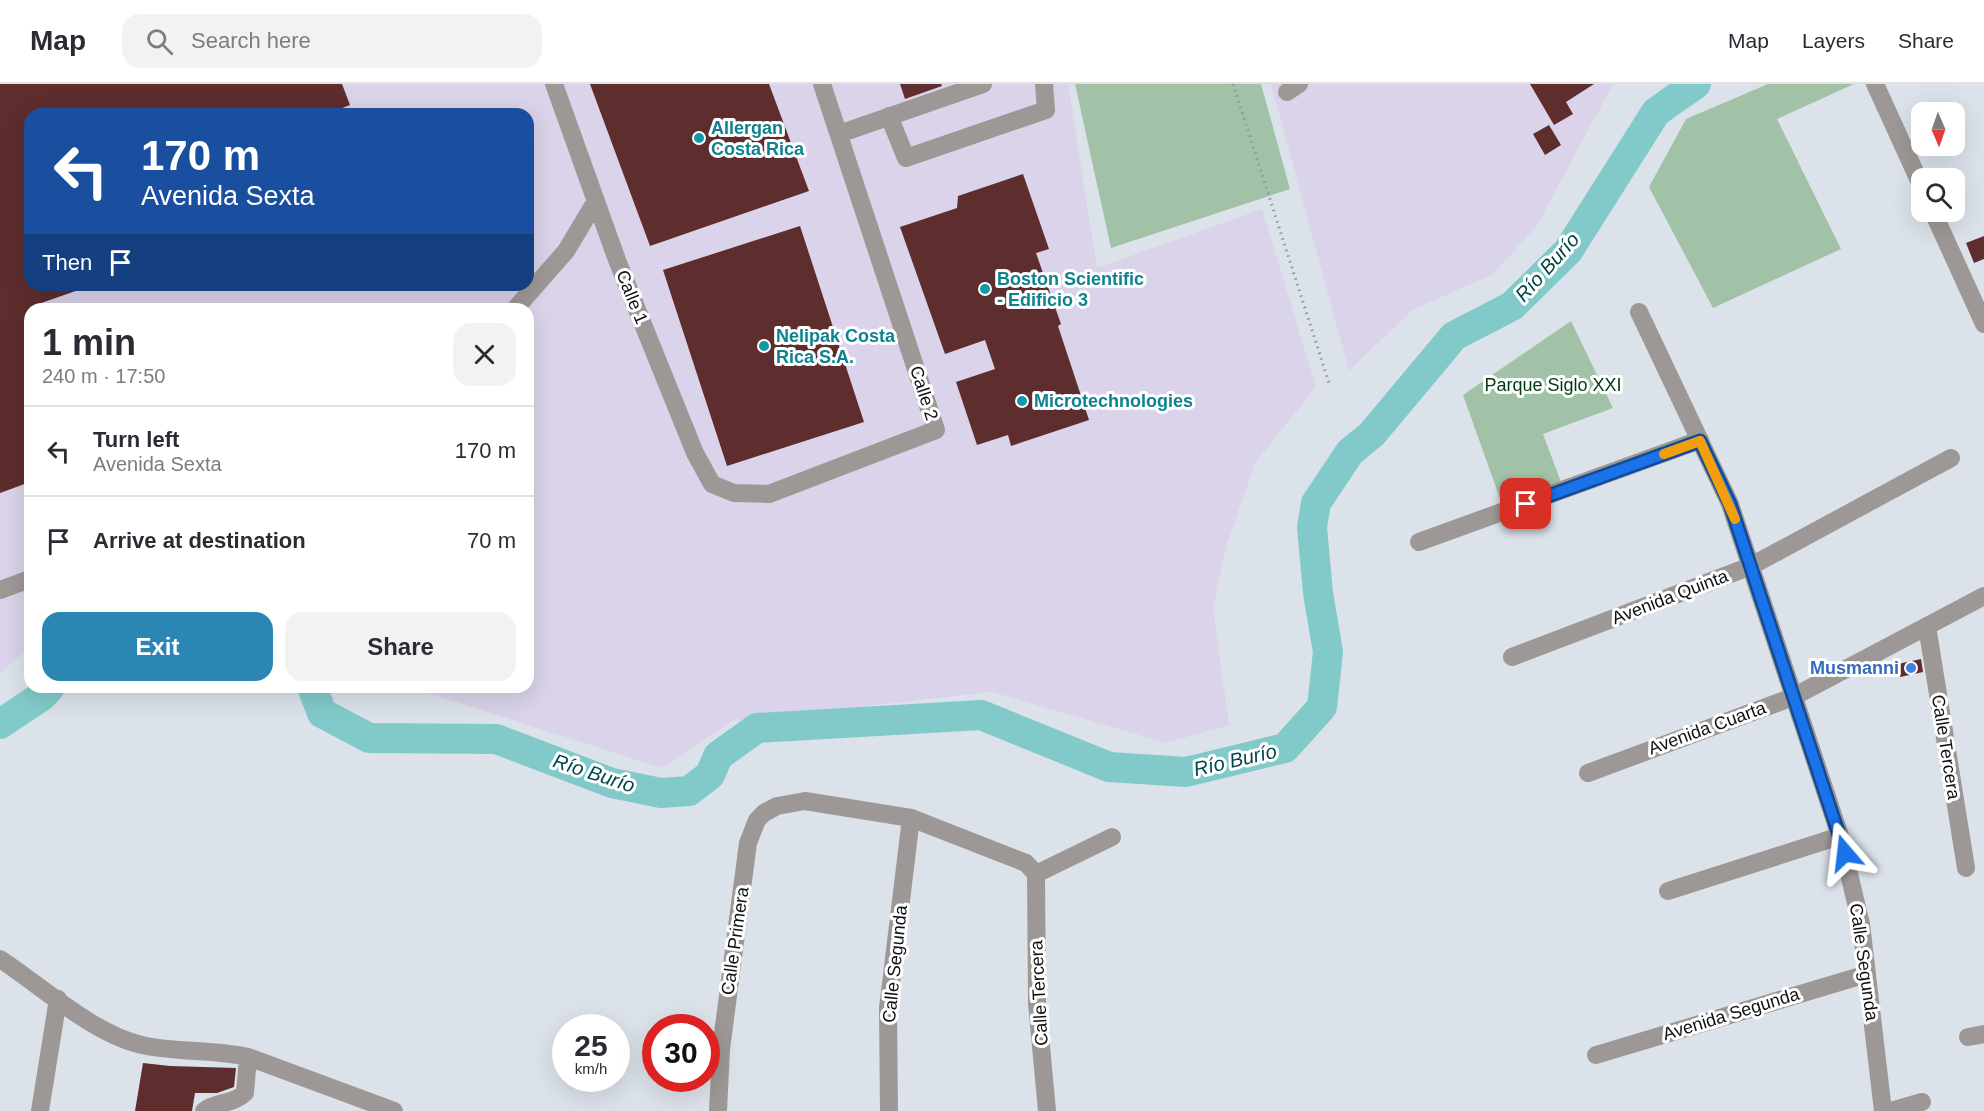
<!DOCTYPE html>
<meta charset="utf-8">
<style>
body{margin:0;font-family:Helvetica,sans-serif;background:#f2f2f3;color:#2b2b33;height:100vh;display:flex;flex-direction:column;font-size:22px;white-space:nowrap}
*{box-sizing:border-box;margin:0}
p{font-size:20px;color:#7c7c81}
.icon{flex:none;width:33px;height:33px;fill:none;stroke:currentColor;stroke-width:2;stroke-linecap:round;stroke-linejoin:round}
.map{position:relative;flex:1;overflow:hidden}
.sheet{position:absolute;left:24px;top:219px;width:510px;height:390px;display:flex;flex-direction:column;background:#fff;border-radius:18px;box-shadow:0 6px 24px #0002}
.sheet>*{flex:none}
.hud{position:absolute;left:24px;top:24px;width:510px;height:183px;border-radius:18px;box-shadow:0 6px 24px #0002;background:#1a4fa0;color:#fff;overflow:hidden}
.needle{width:39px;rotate:178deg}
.fabs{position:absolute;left:1911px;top:18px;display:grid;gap:12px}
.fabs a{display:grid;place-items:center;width:54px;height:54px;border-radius:12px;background:#fff;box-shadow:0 6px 24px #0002;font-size:30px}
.speed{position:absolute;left:552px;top:930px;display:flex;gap:12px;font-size:30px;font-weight:700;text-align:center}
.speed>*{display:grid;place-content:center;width:78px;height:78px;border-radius:50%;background:#fff;box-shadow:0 6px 24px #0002;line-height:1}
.speed small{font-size:15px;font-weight:400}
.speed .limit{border:9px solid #d22;background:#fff;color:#111}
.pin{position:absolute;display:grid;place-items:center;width:51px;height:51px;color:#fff;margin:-26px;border-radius:12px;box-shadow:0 3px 9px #0006}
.me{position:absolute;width:66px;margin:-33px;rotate:343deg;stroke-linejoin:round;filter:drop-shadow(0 0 4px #0008)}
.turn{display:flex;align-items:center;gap:21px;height:126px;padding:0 18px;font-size:27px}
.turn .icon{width:78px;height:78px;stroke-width:2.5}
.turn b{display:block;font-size:42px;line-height:51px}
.then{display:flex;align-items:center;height:57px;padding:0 18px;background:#0003;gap:12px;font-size:22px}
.round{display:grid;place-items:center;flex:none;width:63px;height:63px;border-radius:18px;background:#f2f2f3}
.overview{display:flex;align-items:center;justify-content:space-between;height:102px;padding:0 18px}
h1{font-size:36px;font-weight:600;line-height:45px}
.action{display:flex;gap:12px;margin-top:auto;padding:12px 18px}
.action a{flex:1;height:69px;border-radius:18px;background:#2b86b3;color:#fff;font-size:24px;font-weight:600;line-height:69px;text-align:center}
.action a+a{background:#f2f2f3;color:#2b2b33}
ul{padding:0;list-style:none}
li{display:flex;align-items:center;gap:18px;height:90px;padding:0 18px;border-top:2px solid #e1e1e2}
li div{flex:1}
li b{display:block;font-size:22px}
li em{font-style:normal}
header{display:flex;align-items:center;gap:36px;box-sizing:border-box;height:84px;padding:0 30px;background:#fff;border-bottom:2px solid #e1e1e2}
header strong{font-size:28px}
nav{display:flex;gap:33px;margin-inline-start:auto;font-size:21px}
.search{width:420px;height:54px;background:#f2f2f3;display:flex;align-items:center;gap:15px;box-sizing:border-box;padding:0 21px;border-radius:18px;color:#7c7c81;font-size:22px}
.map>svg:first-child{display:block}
.industrial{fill:#dad3e9;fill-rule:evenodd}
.green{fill:#a1c2a7}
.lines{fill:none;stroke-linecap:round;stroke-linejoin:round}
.river{stroke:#82caca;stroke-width:30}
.building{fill:#5e2d2d}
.path{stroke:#90959b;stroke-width:3;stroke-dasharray:1.5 4.5;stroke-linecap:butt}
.minor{stroke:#9d9896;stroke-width:18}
.route-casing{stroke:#114b97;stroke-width:15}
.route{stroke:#1a73e8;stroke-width:10}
.slow{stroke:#f59e0b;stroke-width:10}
.culture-dot{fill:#0f9aa8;stroke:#fff;stroke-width:2}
.shop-dot{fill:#3f7fe0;stroke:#fff;stroke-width:2}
.labels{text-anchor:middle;stroke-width:6;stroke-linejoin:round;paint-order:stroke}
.culture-label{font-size:18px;font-weight:bold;fill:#0d838f;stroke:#fff;text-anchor:start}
.street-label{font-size:18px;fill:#0e1013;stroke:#fff}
.park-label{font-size:18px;fill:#013917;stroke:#fff}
.shop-label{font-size:18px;font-weight:bold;fill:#366cbe;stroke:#fff;text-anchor:end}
.water-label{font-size:20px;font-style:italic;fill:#004646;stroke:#fff}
</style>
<header>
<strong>Map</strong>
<div class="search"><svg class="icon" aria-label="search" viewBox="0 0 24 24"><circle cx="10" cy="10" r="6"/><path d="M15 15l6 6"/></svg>Search here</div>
<nav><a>Map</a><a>Layers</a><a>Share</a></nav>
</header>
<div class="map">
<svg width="1984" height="1027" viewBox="0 0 1984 1027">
<rect width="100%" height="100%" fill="#dce2ea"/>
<path class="industrial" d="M 0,0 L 1068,0 L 1097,184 L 1262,125 L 1316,303 L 1255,379 L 1225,466 L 1213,525 L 1229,641 L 1166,659 L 992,608 L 732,637 L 662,684 L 409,603 L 528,603 L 528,225 L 30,225 L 30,563 L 0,589 ZM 30,30 L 528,30 L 528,201 L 30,201 Z
M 1271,0 L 1613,0 L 1536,143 L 1493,190 L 1412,226 L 1349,287 Z"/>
<path class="green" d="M 1075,0 L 1261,0 L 1290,105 L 1111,164 Z
M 1768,0 L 1854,0 L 1777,35 L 1841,165 L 1713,224 L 1649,103 L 1686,35 Z
M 1571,237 L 1613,324 L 1543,350 L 1561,398 L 1502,420 L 1463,311 Z"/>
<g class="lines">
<path class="river" d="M 312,603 L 322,629 L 369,654 L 496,655 L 612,699 L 661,709 L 689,707 L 710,691 L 718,672 L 757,644 L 981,631 L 1109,683 L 1186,688 L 1285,664 L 1322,623 L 1328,568 L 1318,509 L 1312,443 L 1316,419 L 1350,368 L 1372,350 L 1454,252 L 1512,222 L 1568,167 L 1656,28 L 1696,0
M 0,640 L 42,612 L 50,603"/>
</g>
<path class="building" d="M 0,0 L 342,0 L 350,21 L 327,30 L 30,30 L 30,201 L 87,201 L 87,203 L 30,223 L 30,398 L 0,409 Z
M 590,0 L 769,0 L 809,107 L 650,162 Z
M 900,0 L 941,0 L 942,2 L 905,15 Z
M 1530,0 L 1594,0 L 1566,18 L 1573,30 L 1554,41 Z
M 1549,41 L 1561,61 L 1545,71 L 1533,50 Z
M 1023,90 L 1049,165 L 1036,169 L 1061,240 L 1058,242 L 1089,336 L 1011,362 L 1008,351 L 977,361 L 956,298 L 995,285 L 985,256 L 945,270 L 900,143 L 957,124 L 958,112 Z
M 800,142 L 864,338 L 727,382 L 663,186 Z
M 1984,152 L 1984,175 L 1974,179 L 1966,159 Z
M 1921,575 L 1923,588 L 1900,593 L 1898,580 Z
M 143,979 L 170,982 L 236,984 L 234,1003 L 217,1009 L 195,1009 L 192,1027 L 135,1027 Z"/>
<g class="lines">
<path class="path" d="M 1233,0 L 1330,302"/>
<path class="minor" d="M 554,0 L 617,176 L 695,369 L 712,400 L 734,409 L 769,410 L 936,346 L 822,0
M 1875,0 L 1922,103
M 1287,8 L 1299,0
M 889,32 L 906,74 L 1046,26 L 1044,0
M 839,50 L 983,0
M 1933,128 L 1984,240
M 515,225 L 566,167 L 596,117
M 1639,228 L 1730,420 L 1840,752 L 1861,840 L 1883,1027
M 1419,458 L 1700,356
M 0,506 L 30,495
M 1927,542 L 1966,784
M 1512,573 L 1751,482 L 1951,374
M 1588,689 L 1793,613 L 1984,512
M 1036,790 L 1037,919 L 1047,1027
M 1036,790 L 1112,753
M 1668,807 L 1840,752
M 0,875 C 41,902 95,951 142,961 C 177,969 213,965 248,973 L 394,1027
M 1968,953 L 1984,950
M 1596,971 L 1867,890
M 40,1027 L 58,915
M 204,1027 C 216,1017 233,1021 245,1009 L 248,973
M 718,1027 L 721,965 L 748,759 L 757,736 L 764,729 L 777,722 L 805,717 L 911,734 L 1026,779 L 1036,790
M 889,1027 L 888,924 L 911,734
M 1891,1027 L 1922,1018"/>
</g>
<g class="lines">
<defs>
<path id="route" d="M 1526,420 L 1700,357 L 1730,420 L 1845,769"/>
</defs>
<use href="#route" class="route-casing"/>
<use href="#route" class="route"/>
<path class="slow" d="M 1664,370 L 1700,357 L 1735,435"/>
</g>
<g class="culture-dot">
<circle cx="699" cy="54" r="6"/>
<circle cx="985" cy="205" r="6"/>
<circle cx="764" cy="262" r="6"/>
<circle cx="1022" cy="317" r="6"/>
</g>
<circle class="shop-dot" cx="1911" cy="584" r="6"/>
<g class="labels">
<g class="culture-label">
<text x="711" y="50">Allergan<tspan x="711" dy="21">Costa Rica</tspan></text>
<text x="997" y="201">Boston Scientific<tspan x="997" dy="21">- Edificio 3</tspan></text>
<text x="776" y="258">Nelipak Costa<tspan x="776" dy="21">Rica S.A.</tspan></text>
<text x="1034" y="323">Microtechnologies</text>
</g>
<g class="street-label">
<text transform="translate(632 213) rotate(68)" y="6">Calle 1</text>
<text transform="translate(924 309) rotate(72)" y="6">Calle 2</text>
<text transform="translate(1670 513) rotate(-21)" y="6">Avenida Quinta</text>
<text transform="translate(1707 644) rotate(-20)" y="6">Avenida Cuarta</text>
<text transform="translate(1946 663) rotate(81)" y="6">Calle Tercera</text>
<text transform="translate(735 857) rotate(-82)" y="6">Calle Primera</text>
<text transform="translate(1864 878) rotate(82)" y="6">Calle Segunda</text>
<text transform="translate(895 880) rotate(-84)" y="6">Calle Segunda</text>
<text transform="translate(1039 909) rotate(-93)" y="6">Calle Tercera</text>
<text transform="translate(1731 930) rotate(-17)" y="6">Avenida Segunda</text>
</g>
<g class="park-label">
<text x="1553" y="307">Parque Siglo XXI</text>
</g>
<g class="shop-label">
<text x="1899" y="590">Musmanni</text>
</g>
<g class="water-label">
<text transform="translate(1547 183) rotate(-48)" y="7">Río Burío</text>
<text transform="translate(1235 676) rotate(-13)" y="7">Río Burío</text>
<text transform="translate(594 689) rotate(18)" y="7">Río Burío</text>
</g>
</g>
</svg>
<div class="fabs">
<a><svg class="needle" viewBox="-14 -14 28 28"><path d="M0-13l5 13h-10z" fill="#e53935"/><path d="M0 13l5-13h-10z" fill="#7c7c81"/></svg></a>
<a><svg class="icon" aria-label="search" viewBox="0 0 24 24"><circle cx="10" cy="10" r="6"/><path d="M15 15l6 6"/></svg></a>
</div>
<div class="speed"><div>25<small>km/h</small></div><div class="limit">30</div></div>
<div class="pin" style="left:1526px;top:420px;background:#d93025"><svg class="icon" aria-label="arrive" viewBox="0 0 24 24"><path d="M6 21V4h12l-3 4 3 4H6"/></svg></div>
<svg class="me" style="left:1845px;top:769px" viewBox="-20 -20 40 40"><path d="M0-17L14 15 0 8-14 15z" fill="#1a73e8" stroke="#fff" stroke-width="4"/></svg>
<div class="hud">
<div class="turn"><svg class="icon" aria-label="left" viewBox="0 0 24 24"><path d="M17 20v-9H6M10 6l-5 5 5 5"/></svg><div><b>170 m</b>Avenida Sexta</div></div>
<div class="then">Then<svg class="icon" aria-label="arrive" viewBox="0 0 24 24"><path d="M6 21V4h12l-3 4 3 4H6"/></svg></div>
</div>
<section class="sheet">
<div class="overview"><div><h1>1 min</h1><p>240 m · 17:50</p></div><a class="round"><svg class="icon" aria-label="close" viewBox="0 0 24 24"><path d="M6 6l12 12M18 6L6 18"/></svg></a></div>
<ul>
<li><svg class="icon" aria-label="left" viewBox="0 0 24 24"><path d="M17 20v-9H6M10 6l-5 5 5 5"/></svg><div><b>Turn left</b><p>Avenida Sexta</p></div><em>170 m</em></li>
<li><svg class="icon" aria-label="arrive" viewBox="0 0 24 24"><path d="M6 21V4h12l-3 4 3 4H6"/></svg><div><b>Arrive at destination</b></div><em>70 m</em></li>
</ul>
<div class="action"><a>Exit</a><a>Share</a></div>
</section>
</div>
